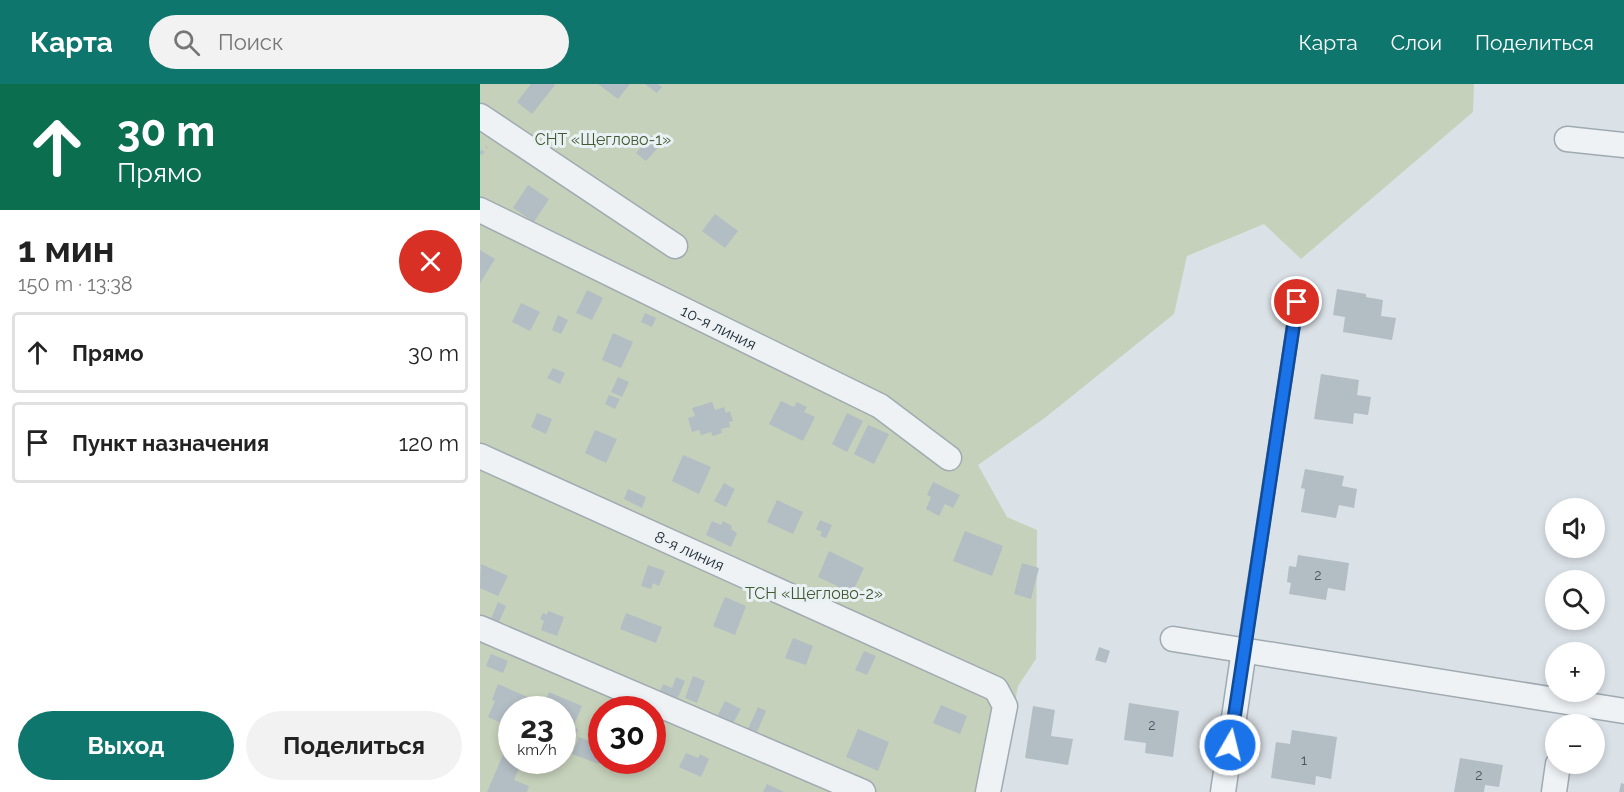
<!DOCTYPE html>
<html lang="ru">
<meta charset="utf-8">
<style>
body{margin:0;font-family:Raleway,sans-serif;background:#f2f2f2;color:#222;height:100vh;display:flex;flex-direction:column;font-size:22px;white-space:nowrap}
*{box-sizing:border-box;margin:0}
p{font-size:20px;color:#767676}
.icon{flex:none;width:33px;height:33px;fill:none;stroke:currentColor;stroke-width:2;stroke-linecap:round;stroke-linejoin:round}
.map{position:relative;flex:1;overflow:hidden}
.sheet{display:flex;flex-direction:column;background:#fff;width:480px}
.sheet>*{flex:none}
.banner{background:#0b6e4f;color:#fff;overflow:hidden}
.controls{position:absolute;left:1065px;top:414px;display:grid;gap:12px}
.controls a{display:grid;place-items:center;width:60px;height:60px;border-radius:50%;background:#fff;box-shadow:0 3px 9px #0003;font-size:30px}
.speed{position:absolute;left:18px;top:612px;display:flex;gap:12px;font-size:30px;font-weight:700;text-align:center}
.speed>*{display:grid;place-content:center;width:78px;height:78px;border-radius:50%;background:#fff;box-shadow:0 3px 9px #0003;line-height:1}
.speed small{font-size:15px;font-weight:400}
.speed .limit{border:9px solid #d22;background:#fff;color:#111}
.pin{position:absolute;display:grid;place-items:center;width:51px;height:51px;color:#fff;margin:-26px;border:3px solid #fff;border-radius:50%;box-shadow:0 2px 6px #0007}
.me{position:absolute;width:66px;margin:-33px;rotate:8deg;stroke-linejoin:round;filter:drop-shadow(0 0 4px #0008)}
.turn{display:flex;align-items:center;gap:21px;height:126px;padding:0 18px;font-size:27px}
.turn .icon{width:78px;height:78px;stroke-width:2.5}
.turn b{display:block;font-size:42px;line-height:51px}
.round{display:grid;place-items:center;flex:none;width:63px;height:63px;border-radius:32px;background:#f2f2f2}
.summary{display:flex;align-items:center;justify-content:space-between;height:102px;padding:0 18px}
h1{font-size:36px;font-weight:700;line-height:45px}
.button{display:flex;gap:12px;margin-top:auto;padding:12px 18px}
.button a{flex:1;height:69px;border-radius:36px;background:#0f766e;color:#fff;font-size:24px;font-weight:700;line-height:69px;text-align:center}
.button a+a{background:#f2f2f2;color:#222}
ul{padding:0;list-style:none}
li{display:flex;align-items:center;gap:18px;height:81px;margin:0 12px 9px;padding:0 6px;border:3px solid #e0e0e0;border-radius:6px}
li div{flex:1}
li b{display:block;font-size:22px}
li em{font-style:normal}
header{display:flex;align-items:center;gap:36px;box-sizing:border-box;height:84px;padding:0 30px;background:#0f766e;color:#fff}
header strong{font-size:28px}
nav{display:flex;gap:33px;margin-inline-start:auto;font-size:21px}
.search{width:420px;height:54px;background:#f2f2f2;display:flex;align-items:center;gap:15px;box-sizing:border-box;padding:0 21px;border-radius:33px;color:#767676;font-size:22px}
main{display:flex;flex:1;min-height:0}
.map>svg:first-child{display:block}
.green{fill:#c6d1bb;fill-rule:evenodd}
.building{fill:#b2bdc4}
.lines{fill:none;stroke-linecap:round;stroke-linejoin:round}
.lane-casing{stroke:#a0aab1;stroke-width:15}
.street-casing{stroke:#a0aab1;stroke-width:27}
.path{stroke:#b9c0c5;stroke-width:4;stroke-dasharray:4.5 4.5;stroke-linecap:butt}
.lane{stroke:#eef2f5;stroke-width:12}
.street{stroke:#eef2f5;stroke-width:24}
.route-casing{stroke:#114b97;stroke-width:15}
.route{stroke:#1a73e8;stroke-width:10}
.labels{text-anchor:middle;stroke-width:6;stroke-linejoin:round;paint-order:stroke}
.number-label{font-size:14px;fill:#485660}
.park-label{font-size:16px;fill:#425a30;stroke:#eaf1f5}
.street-label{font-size:16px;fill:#24333e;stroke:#eaf1f5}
</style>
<header>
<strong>Карта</strong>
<div class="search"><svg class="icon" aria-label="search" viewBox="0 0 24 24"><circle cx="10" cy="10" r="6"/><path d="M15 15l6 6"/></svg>Поиск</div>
<nav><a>Карта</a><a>Слои</a><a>Поделиться</a></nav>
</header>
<main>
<section class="sheet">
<div class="banner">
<div class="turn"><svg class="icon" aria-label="ahead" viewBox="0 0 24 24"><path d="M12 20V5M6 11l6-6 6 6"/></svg><div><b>30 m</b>Прямо</div></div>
</div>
<div class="summary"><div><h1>1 мин</h1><p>150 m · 13:38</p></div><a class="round" style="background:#d93025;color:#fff"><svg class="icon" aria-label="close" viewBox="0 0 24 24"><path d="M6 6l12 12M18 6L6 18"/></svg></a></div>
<ul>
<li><svg class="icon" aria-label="ahead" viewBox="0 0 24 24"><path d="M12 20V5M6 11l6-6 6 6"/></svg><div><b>Прямо</b></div><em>30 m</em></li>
<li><svg class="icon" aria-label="arrive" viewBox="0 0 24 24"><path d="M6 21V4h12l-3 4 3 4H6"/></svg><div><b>Пункт назначения</b></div><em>120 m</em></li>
</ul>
<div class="button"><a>Выход</a><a>Поделиться</a></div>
</section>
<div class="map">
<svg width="1144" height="708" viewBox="0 0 1144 708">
<rect width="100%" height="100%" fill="#dbe2e7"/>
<path class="green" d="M 0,0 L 994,0 L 993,28 L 821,175 L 784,140 L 707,172 L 694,230 L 566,333 L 498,381 L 527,433 L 557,446 L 556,575 L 538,602 L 518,708 L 0,708 ZM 32,626 L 82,626 L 82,676 L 32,676 ZM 122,626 L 172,626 L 172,676 L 122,676 Z"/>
<path class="building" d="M 51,0 L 73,0 L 75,1 L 52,30 L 37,18 Z
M 118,0 L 150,0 L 138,15 Z
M 165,0 L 178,0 L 182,3 L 177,9 Z
M 171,52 L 181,60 L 166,77 L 156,69 Z
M 48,101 L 69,115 L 54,138 L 33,124 Z
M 235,130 L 258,147 L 245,164 L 222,147 Z
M 0,166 L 15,175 L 0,199 Z
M 857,205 L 886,210 L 886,213 L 903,216 L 901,232 L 916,234 L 912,256 L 863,248 L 865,233 L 853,231 Z
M 107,206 L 123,214 L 112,236 L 96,229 Z
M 41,219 L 60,228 L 50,247 L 32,238 Z
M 165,229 L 176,234 L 172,243 L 161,238 Z
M 78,231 L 88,236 L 81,250 L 72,246 Z
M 133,249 L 153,258 L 141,284 L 122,276 Z
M 73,284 L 85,289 L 80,300 L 67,294 Z
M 841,290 L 879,296 L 877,311 L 891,313 L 888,331 L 874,329 L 873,340 L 834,335 Z
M 138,293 L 149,298 L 142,313 L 131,308 Z
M 129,311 L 140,315 L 135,325 L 125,320 Z
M 301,317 L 314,323 L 317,318 L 327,323 L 324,328 L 335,333 L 323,357 L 289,340 Z
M 232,318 L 235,326 L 244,323 L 246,329 L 250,327 L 253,337 L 249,338 L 250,343 L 241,345 L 242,349 L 233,352 L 231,348 L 221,351 L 219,346 L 212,348 L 208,334 L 215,332 L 212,324 Z
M 57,329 L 72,335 L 66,350 L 51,343 Z
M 367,329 L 383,337 L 367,368 L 352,360 Z
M 388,341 L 409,350 L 394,380 L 374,370 Z
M 115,346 L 137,355 L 126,379 L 105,369 Z
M 203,371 L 231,383 L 219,410 L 192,397 Z
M 825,385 L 864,392 L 862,402 L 877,405 L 874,424 L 859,421 L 856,434 L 821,428 L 825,405 L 821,404 Z
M 453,398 L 480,411 L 473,424 L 465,420 L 459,432 L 446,425 L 451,413 L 447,411 Z
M 244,399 L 255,405 L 246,423 L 234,417 Z
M 148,405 L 166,413 L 162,424 L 144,415 Z
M 297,416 L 323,428 L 313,450 L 287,438 Z
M 340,436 L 352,441 L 346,454 L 340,452 L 342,448 L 336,445 Z
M 232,437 L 241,441 L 243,437 L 252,442 L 251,445 L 257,449 L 251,463 L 226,451 Z
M 485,447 L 523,462 L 512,492 L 473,477 Z
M 349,467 L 384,484 L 372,509 L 338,493 Z
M 818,471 L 869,479 L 865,507 L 848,504 L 846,516 L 809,510 L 811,499 L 807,498 L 809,482 L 816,483 Z
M 542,479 L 559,484 L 551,515 L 534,510 Z
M 1,480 L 28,492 L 18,512 L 0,504 Z
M 168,481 L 185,487 L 179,502 L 173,499 L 171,505 L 161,502 Z
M 245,513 L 266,522 L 255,551 L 233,542 Z
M 18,518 L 26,522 L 19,538 L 11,535 Z
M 68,527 L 84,533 L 77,552 L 61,546 L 64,537 L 60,535 L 63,529 L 67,531 Z
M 146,529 L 182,543 L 176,559 L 140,545 Z
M 313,554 L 333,562 L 326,581 L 305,574 Z
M 619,563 L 630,567 L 626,579 L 615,576 Z
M 384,567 L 396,572 L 387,591 L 375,586 Z
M 11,570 L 28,577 L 23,589 L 6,582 Z
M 213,592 L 225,597 L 217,619 L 205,614 Z
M 196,593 L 205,597 L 198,614 L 180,608 L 183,600 L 192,604 Z
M 18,600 L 52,615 L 48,626 L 32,626 L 32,644 L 8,633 L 15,617 L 12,616 Z
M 69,608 L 102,622 L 93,643 L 98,645 L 86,674 L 82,673 L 82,626 L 61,626 Z
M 245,617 L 261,625 L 253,639 L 238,631 Z
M 649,619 L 699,627 L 693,673 L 665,669 L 666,659 L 644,656 Z
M 461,621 L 487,632 L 480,650 L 453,639 Z
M 553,622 L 575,626 L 571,652 L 593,655 L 588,681 L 545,674 Z
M 278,623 L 286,627 L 277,648 L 268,645 Z
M 378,645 L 409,658 L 398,687 L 366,673 Z
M 812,646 L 857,653 L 851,695 L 836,692 L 835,701 L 791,694 L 796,658 L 810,660 Z
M 99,653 L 122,662 L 122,673 L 119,680 L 92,670 Z
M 206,669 L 218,674 L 220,670 L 229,675 L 221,693 L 199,683 Z
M 23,671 L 32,675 L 32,676 L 41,679 L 34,696 L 49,702 L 47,708 L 7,708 Z
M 980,674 L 1023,681 L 1019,703 L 1005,701 L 1004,708 L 974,708 Z
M 1141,699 L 1144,700 L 1144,708 L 1139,708 Z
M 287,700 L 304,708 L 283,708 Z"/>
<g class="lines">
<defs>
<path id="lane" d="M 764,566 L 817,218"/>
<g id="street">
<path d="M 0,32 L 195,162"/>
<path d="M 1087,55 L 1144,61"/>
<path id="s1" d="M 0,126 L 400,322 L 469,374"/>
<path id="s2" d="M 0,372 L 516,605 L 525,622 L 508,708"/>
<path d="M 0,544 L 383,708"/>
<path d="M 693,555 L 1144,627"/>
<path d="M 743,708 L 764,566"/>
<path d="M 1074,708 L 1078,680"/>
</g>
</defs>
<use href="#lane" class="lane-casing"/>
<use href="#street" class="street-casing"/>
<path class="path" d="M 0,70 L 7,63"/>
<use href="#lane" class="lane"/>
<use href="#street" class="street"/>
</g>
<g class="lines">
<defs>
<path id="route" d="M 750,661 L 817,218"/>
</defs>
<use href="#route" class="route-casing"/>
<use href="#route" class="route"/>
</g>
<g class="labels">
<g class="number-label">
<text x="838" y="496">2</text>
<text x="672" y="646">2</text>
<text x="824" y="681">1</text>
<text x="999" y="696">2</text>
</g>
<g class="park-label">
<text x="123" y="61">СНТ «Щеглово-1»</text>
<text x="334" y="515">ТСН «Щеглово-2»</text>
</g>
<g class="street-label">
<text dy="6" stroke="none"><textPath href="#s1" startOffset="266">10-я линия</textPath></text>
<text dy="6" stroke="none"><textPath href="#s2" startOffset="230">8-я линия</textPath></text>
</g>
</g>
</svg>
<div class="controls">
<a><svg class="icon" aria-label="sound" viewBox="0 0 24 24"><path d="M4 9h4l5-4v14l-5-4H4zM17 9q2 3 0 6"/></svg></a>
<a><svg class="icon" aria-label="search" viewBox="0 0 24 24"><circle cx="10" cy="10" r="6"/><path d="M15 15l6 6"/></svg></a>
<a>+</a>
<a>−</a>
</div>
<div class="speed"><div>23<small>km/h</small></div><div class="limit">30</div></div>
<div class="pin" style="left:817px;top:218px;background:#d93025"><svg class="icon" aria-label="arrive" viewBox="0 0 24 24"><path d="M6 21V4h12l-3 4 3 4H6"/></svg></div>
<svg class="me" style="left:750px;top:661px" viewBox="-20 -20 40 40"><circle r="17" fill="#1a73e8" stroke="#fff" stroke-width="3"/><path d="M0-11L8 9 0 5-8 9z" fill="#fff"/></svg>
</div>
</main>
